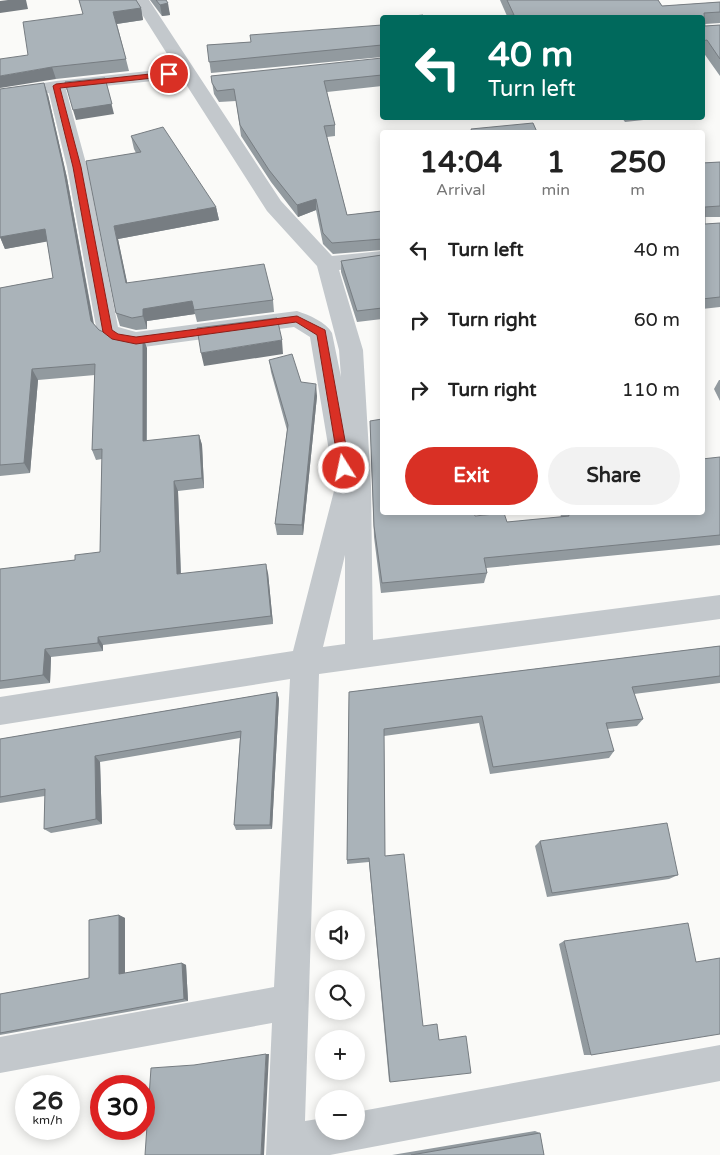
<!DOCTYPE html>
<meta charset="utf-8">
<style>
body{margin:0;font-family:"Varela Round",sans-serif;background:#f2f2f2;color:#222;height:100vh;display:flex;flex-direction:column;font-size:19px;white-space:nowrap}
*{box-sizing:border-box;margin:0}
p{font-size:16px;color:#767676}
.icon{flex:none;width:28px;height:28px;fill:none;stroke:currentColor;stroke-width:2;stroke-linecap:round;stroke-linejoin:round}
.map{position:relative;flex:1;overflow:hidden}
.sheet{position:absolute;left:380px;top:130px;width:325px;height:385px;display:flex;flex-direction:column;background:#fff;border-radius:5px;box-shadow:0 2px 12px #0003}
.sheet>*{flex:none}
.banner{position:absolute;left:380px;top:15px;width:325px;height:105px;border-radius:5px;box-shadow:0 2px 12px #0003;background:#00695c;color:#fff;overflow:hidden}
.tools{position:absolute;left:315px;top:910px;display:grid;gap:10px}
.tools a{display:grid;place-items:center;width:50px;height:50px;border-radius:50%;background:#fff;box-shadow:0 2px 12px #0003;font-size:25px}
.speed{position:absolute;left:15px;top:1075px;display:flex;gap:10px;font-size:25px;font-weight:700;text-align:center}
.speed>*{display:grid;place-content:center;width:65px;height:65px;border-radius:50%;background:#fff;box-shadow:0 2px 12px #0003;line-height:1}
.speed small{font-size:12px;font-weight:400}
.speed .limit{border:8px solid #d22;background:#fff;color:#111}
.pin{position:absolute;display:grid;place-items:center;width:42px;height:42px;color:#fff;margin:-21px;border:2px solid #fff;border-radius:50%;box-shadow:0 1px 5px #0007}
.me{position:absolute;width:55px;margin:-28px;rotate:350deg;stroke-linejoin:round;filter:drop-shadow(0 0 4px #0008)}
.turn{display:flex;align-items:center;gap:18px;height:105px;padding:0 25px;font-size:22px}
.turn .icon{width:65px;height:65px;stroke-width:2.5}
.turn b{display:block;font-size:35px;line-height:42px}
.eta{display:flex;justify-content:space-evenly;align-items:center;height:85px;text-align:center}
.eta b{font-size:30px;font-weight:800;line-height:35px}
.button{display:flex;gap:10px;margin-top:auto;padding:10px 25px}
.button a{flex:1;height:58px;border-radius:30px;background:#d93025;color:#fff;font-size:20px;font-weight:800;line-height:58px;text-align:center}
.button a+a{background:#f2f2f2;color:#222}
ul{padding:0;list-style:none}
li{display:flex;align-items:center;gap:15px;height:70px;padding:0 25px}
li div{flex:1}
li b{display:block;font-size:19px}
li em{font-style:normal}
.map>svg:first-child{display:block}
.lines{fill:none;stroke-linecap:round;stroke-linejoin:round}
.minor{fill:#c3c8cc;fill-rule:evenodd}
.wall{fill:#929a9f}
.shaded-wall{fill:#777d82}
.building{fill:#aab3b9;stroke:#777d82}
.route{fill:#d93025;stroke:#8d1f18}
</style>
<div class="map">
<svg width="720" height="1155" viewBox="0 0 720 1155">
<rect width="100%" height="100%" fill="#fafaf8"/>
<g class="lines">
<path class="minor" d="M 133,0 L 149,0 L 281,201 L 332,256 L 382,251 L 382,265 L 339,270 L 363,350 L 371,486 L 373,640 L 720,595 L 720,619 L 319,674 L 305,1121 L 324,1118 L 324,1131 L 356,1131 L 356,1112 L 720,1045 L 720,1081 L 330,1155 L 266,1155 L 272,1023 L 0,1073 L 0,1037 L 274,987 L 290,679 L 0,725 L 0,697 L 293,651 L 335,487 L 310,337 L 294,327 L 136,348 C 122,346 104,345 97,332 L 67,167 L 49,93 L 0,100 L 0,90 L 56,81 L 176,68 ZM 182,78 L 267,211 L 317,266 L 339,350 L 341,377 L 332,333 C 326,322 309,315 297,311 L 136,332 L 118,327 L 87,167 L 66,90 ZM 345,555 L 345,644 L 323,647 Z"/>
</g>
<path class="wall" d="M 79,0 L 136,0 L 141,8 L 143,20 L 117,24 L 129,71 L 56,79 L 28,55 L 83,14 Z
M 150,0 L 166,0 L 170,15 L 162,16 Z
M 500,0 L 658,0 L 662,6 L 720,2 L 720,23 L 705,24 L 705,26 L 720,25 L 720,76 L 703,52 L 702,52 L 702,18 L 507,16 Z
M 382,25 L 382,57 L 211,73 L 207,45 L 251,42 Z
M 382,59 L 382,86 L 327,92 L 335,125 L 335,136 L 327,137 L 347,215 L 382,211 L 382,250 L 333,254 L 323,244 L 316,210 L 298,217 L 271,182 L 241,136 L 236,101 L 219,102 L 214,94 L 211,76 Z
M 48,95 L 67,178 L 94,324 L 99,330 L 110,335 L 147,348 L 147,441 L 199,435 L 202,445 L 204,488 L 178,491 L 181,574 L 268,573 L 273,624 L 103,645 L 103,651 L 51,657 L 50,683 L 0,689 L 0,569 L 75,560 L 100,552 L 102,459 L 96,460 L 92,450 L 95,375 L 38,380 L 30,473 L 0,476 L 0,288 L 53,278 L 47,241 L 5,249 L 0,237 Z
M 622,118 L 663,118 L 662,118 L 625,122 Z
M 131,136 L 216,207 L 219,220 L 118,239 L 127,283 L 273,300 L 274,312 L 197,322 L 195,314 L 147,321 L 147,329 L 136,330 L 120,326 L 116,313 L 86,161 L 136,153 L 134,149 Z
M 720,162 L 720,217 L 705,217 L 705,224 L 720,223 L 720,307 L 702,309 L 702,163 Z
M 382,255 L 382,319 L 357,322 L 341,272 L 341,261 Z
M 269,360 L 301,382 L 317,396 L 303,535 L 277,535 L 275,524 L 287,430 L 271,372 Z
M 719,380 L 720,380 L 720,401 L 714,389 Z
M 370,421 L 475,516 L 507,522 L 561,517 L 560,512 L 702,512 L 720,457 L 720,545 L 486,568 L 487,573 L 484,583 L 381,593 L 374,537 Z
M 720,646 L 720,683 L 634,694 L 643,719 L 637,726 L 607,729 L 614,751 L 609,758 L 490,774 L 479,723 L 384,736 L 385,856 L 423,1026 L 439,1040 L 390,1082 L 389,1081 L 369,862 L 347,864 L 349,692 Z
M 277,692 L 279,699 L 272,829 L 236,830 L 234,825 L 240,738 L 100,762 L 102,824 L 51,833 L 44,829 L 45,796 L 0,803 L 0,739 Z
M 540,841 L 678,875 L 669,879 L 547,897 L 535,846 Z
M 119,915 L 125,918 L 125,973 L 182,963 L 186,965 L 188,1001 L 0,1035 L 0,994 L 89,978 Z
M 564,941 L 591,1055 L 584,1055 L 559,944 Z
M 535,1131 L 540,1133 L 544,1155 L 392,1155 Z"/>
<path class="shaded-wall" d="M 8,0 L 26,0 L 28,9 L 0,13 L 0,1 Z
M 168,3 L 170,15 L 162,16 L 160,5 Z
M 141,8 L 143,20 L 116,24 L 113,12 Z
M 52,67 L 56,79 L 0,88 L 0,76 Z
M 105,78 L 114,114 L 76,120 L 73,110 Z
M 44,83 L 48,95 L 67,178 L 95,332 L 91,321 Z
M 316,199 L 316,210 L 298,217 L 297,205 Z
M 216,207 L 219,220 L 118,239 L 130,296 L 126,283 L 114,226 Z
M 45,229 L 50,241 L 5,249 L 0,237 Z
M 192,301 L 195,314 L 147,321 L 147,329 L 143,316 L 143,309 Z
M 143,337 L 147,348 L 146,452 L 143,441 Z
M 282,340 L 283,354 L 204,366 L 201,353 Z
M 32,369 L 38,380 L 30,473 L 24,463 Z
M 316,384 L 317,396 L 303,535 L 302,525 Z
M 199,435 L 202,445 L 204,488 L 202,478 Z
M 174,481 L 178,491 L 181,583 L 177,574 Z
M 266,564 L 268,573 L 273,624 L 271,616 Z
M 98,637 L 103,645 L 103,651 L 98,643 Z
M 45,649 L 51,657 L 50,683 L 43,675 Z
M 277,692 L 279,699 L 272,829 L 270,825 Z
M 95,756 L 100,762 L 102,824 L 96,819 Z
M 119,915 L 125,918 L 125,976 L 119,974 Z
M 182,963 L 186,965 L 188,1001 L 184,999 Z
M 266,1054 L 269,1054 L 264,1155 L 261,1155 Z"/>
<path class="building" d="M 79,0 L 136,0 L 141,8 L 113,12 L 126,59 L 52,67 L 0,76 L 0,59 L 28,55 L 23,22 L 83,14 Z
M 156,0 L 166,0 L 168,3 L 160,5 Z
M 507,0 L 658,0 L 662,6 L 720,2 L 720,12 L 704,13 L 705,26 L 720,25 L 720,59 L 707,40 L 702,41 L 702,18 L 486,18 L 514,15 Z
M 423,15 L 424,18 L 395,18 Z
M 382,25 L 382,45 L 209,62 L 207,45 L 251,42 L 250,35 Z
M 382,58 L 382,75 L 324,81 L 335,125 L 324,126 L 347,215 L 382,211 L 382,239 L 332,243 L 323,233 L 316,199 L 297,205 L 269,170 L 240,125 L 234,89 L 217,91 L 212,83 L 211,76 Z
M 105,78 L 112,104 L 73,110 L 65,82 Z
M 44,83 L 63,166 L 91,321 L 99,330 L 110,335 L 132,339 L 143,337 L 143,441 L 199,435 L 202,478 L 174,481 L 177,574 L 266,564 L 271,616 L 98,637 L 98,643 L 45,649 L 43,675 L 0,681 L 0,569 L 75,560 L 75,555 L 100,552 L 102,449 L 92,450 L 95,364 L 32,369 L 24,463 L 0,465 L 0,288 L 53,278 L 45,229 L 0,237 L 0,89 Z
M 533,123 L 537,132 L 472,132 L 471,129 Z
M 163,127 L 216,207 L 114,226 L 126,283 L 264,264 L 273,300 L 194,310 L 192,301 L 143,309 L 143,316 L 132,318 L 116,313 L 86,161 L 141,152 L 131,136 Z
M 720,162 L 720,206 L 705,207 L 705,224 L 720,223 L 720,297 L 702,299 L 702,163 Z
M 382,255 L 382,308 L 357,311 L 341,261 Z
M 277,318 L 282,340 L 201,353 L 197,328 Z
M 292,354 L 301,382 L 316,384 L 302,525 L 275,524 L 288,425 L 269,360 Z
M 382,419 L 382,512 L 474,512 L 475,516 L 504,513 L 507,522 L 569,516 L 568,512 L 702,512 L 702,459 L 720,457 L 720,535 L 484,558 L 487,573 L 382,583 L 374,526 L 370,421 Z
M 720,646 L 720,676 L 632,687 L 643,719 L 606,723 L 614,751 L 493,767 L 482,716 L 384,729 L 385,856 L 404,854 L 423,1026 L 437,1024 L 439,1040 L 466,1036 L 471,1073 L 390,1082 L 369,858 L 347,860 L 349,692 Z
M 277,692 L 270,825 L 234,825 L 241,731 L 95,756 L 96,819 L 44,829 L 45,789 L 0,797 L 0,739 Z
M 667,823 L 678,875 L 552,893 L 540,841 Z
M 119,915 L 119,974 L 182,963 L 184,999 L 0,1033 L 0,994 L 89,978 L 89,920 Z
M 688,923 L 696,962 L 720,958 L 720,1034 L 591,1055 L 564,941 Z
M 266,1054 L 261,1155 L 145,1155 L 151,1068 L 194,1065 Z
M 540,1133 L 544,1155 L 411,1155 Z"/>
<path class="route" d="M 169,72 L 172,73 L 172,76 L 60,88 L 81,167 L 112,330 L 118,334 L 136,337 L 297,316 L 325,330 L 350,468 L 348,471 L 341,471 L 339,468 L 317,335 L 296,322 L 136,344 L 112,339 L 103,332 L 73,167 L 53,86 L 56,84 Z"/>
</svg>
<div class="tools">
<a><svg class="icon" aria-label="sound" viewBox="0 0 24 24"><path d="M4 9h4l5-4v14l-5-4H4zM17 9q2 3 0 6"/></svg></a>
<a><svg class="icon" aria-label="search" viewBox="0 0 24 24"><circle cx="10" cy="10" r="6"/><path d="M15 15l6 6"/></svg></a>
<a>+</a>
<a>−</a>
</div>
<div class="speed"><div>26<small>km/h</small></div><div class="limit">30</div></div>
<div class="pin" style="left:169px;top:74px;background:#d93025"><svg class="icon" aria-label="arrive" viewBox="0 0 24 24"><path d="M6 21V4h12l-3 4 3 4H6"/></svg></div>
<svg class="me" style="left:344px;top:468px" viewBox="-20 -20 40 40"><circle r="17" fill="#d93025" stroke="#fff" stroke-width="3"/><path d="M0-11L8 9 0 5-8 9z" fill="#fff"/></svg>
<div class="banner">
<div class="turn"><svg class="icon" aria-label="left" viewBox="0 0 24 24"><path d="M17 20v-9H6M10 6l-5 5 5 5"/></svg><div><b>40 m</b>Turn left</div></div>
</div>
<section class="sheet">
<div class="eta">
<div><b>14:04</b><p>Arrival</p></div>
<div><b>1</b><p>min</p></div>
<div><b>250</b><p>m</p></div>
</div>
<ul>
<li><svg class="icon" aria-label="left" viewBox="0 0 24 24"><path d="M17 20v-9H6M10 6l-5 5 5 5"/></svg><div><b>Turn left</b></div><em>40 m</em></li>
<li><svg class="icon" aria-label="right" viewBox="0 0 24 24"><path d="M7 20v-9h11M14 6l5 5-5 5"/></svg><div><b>Turn right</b></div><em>60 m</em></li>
<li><svg class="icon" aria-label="right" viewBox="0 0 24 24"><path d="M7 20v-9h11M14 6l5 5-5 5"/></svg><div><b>Turn right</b></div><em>110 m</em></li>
</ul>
<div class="button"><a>Exit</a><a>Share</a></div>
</section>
</div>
